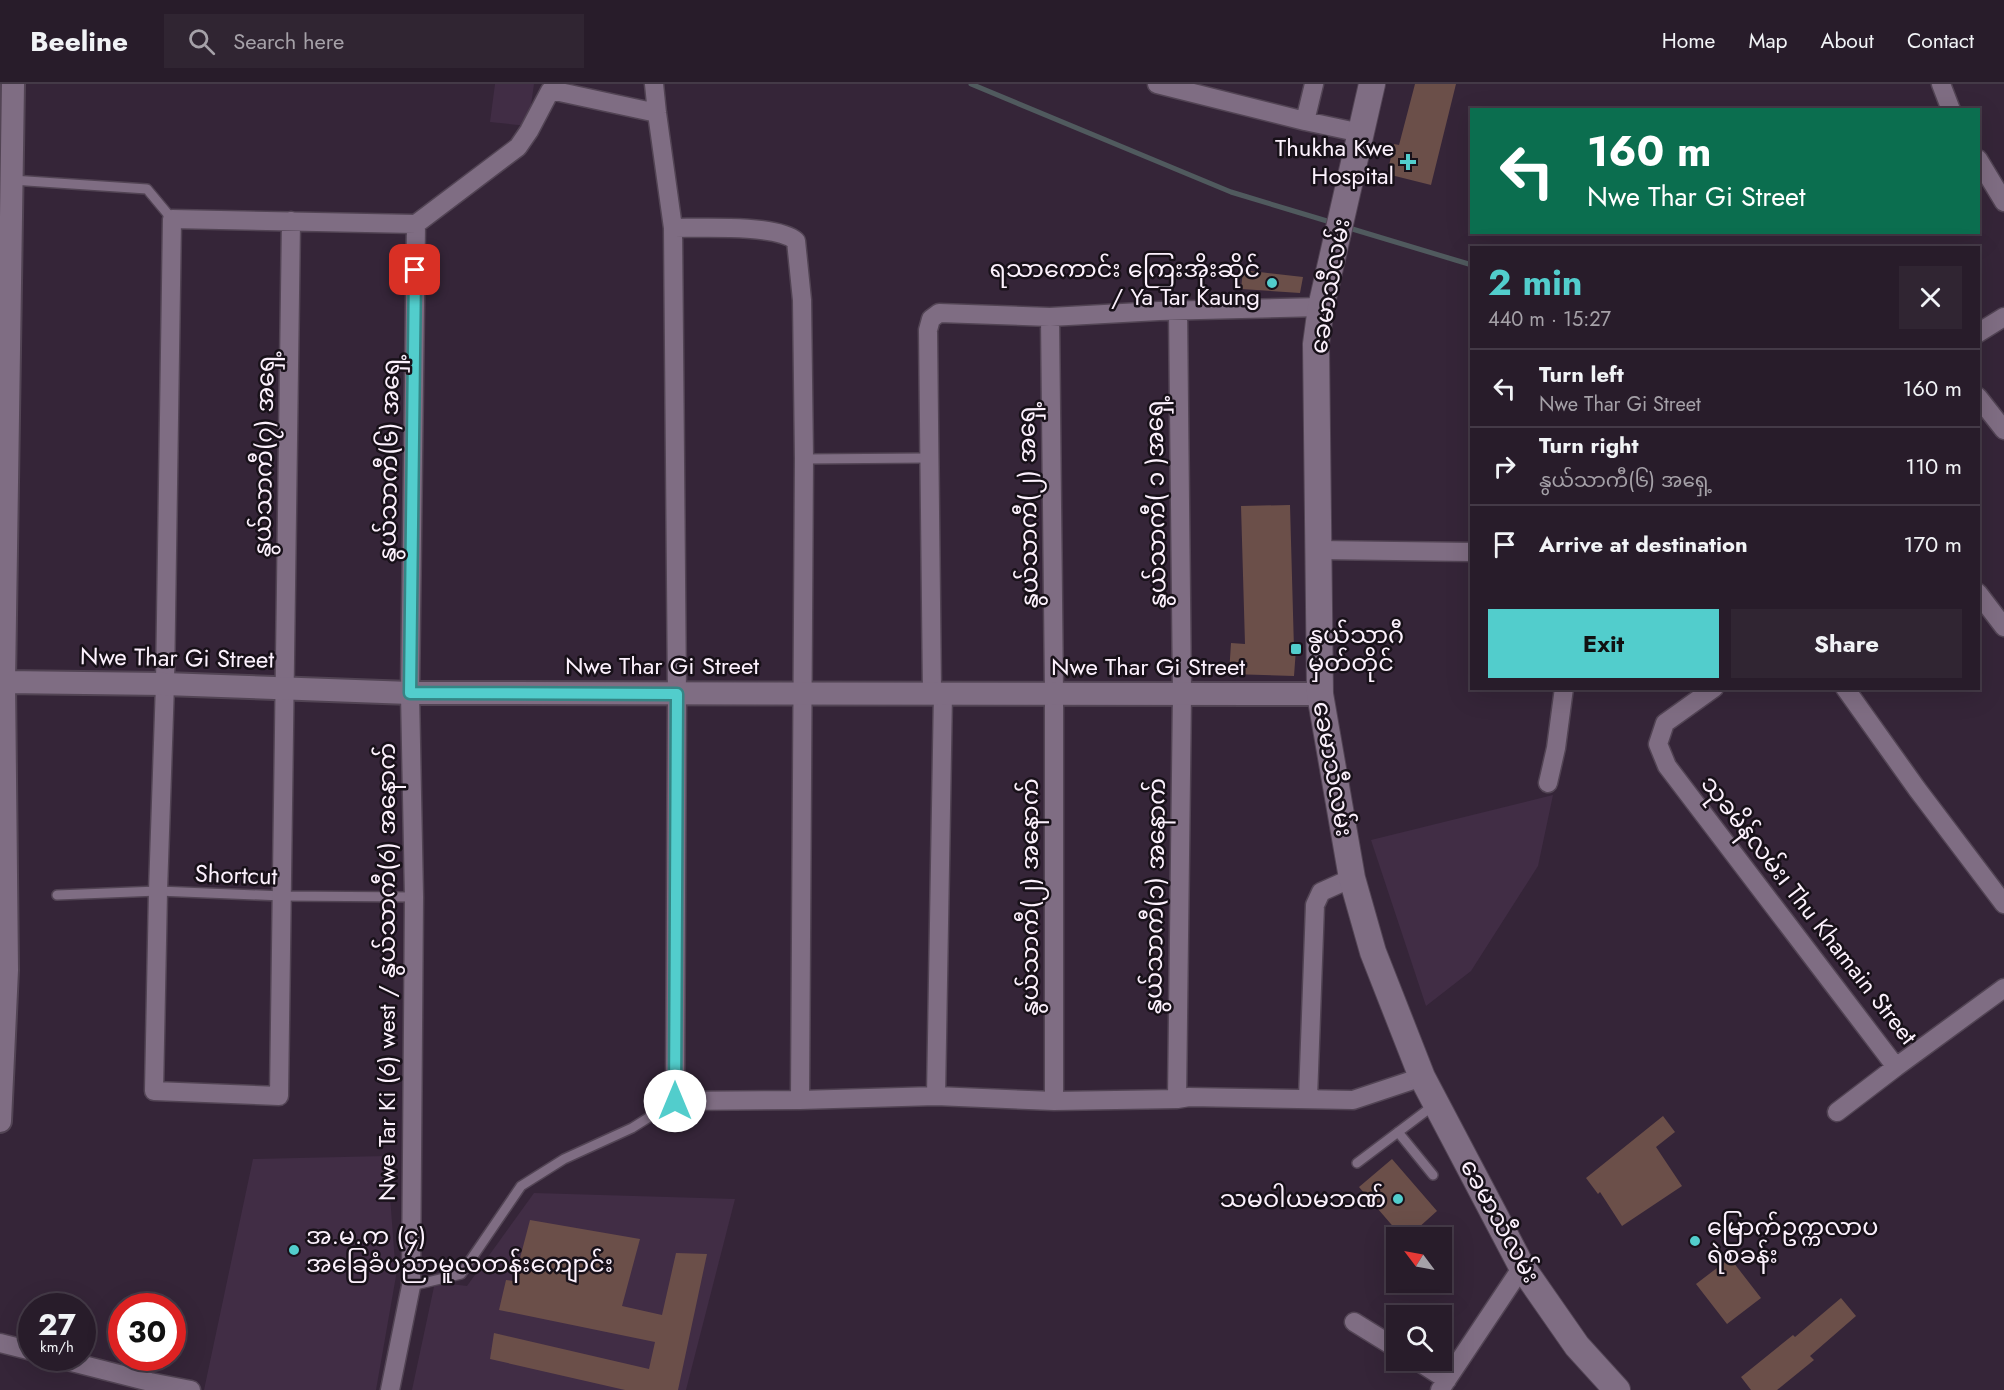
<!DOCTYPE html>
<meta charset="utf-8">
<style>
body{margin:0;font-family:Jost,"Noto Sans Myanmar",sans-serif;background:#302532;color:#f1f3f6;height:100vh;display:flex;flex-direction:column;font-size:22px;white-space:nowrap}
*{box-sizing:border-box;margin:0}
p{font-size:20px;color:#a5a1a8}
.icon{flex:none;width:33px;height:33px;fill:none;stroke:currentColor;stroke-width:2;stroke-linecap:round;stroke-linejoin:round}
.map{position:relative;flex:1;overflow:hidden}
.drawer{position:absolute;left:1470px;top:162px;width:510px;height:444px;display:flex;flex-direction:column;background:#281c2a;border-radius:0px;box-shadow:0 6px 24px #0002,0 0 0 2px #443a47}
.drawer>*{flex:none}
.guide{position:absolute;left:1470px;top:24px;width:510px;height:126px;border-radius:0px;box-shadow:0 6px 24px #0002,0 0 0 2px #443a47;background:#0b6e4f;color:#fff;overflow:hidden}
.needle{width:39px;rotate:302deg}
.fabs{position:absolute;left:1386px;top:1143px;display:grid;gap:12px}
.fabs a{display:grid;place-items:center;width:66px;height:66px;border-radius:0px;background:#281c2a;box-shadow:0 6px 24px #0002,0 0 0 2px #443a47;font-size:30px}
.speed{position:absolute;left:18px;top:1209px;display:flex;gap:12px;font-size:30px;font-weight:700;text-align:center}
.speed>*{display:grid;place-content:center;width:78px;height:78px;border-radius:50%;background:#281c2a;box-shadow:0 6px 24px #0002,0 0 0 2px #443a47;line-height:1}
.speed small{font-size:15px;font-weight:400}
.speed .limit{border:9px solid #d22;background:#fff;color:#111}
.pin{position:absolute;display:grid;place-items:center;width:51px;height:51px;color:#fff;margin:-26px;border-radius:12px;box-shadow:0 3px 9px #0006}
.me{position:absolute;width:66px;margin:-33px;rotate:0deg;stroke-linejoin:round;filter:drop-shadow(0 0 4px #0008)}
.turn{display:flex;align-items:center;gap:21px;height:126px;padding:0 18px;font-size:27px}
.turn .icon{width:78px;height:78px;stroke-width:2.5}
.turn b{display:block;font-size:42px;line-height:51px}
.round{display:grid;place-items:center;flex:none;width:63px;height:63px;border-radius:0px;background:#302532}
.summary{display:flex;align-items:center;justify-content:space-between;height:102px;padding:0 18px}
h1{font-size:36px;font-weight:700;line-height:45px;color:#52cdcc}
.cta{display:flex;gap:12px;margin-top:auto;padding:12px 18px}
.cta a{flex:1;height:69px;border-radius:0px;background:#52cdcc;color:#111;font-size:24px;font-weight:700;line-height:69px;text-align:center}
.cta a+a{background:#302532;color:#f1f3f6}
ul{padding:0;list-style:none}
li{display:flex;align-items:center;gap:18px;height:78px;padding:0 18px;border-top:2px solid #443a47}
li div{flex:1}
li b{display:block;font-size:22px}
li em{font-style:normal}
header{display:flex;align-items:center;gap:36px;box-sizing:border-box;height:84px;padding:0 30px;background:#281c2a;border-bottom:2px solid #443a47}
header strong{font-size:28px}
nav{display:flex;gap:33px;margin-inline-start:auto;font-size:21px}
.search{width:420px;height:54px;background:#302532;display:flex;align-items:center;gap:15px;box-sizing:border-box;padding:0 21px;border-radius:0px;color:#a5a1a8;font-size:22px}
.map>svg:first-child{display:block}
.built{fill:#412d45}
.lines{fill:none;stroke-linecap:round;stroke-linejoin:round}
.stream{stroke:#505a5e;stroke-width:5}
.building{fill:#6b4f49}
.service-casing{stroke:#524454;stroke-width:12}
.minor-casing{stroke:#524454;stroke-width:21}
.tertiary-casing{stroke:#524454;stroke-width:26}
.secondary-casing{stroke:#524454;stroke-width:28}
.service{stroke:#7f6d83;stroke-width:9}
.minor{stroke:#7f6d83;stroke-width:18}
.tertiary{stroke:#7f6d83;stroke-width:22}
.secondary{stroke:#7f6d83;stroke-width:26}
.route-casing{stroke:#358585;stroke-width:15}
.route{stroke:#52cdcc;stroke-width:10}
.poi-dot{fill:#52cdcc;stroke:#181119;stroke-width:2}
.labels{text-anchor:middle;stroke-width:5;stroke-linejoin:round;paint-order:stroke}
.poi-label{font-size:24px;fill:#fcf1fd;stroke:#181119;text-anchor:end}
.street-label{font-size:24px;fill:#fcf1fd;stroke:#181119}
</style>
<header>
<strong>Beeline</strong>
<div class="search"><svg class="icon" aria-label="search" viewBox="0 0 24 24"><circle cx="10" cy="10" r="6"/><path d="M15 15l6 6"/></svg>Search here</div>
<nav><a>Home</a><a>Map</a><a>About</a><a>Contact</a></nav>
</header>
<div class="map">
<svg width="2004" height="1306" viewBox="0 0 2004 1306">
<rect width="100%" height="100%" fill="#352538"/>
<path class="built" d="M 495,0 L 534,0 L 528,42 L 490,38 Z
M 1553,711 L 1538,782 L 1471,887 L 1426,922 L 1371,756 Z
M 387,1072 L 396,1192 L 376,1306 L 204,1306 L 253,1075 Z
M 534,1109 L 735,1115 L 686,1306 L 412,1306 L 435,1198 L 467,1202 Z"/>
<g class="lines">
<path class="stream" d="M 971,0 L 1231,108 L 1327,137
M 1349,144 L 1472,181"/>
</g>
<path class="building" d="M 1415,0 L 1456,0 L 1431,101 L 1387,90 L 1394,60 L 1399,61 Z
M 1243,186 L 1303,193 L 1300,209 L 1241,205 Z
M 1290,421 L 1294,565 L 1296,565 L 1294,592 L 1229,590 L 1231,559 L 1245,560 L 1241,422 Z
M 1663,1032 L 1675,1048 L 1656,1063 L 1682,1102 L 1622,1142 L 1600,1108 L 1598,1110 L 1586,1094 Z
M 1392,1075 L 1437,1127 L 1407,1154 L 1403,1154 L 1359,1103 Z
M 530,1136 L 640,1155 L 622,1222 L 662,1231 L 676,1169 L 707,1170 L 678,1306 L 625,1306 L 490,1275 L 494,1249 L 649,1285 L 655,1258 L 499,1226 L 506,1196 L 514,1197 Z
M 1730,1174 L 1761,1214 L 1727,1240 L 1696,1200 Z
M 1841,1214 L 1856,1232 L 1810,1272 L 1814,1276 L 1777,1306 L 1751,1306 L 1741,1293 L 1793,1251 L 1795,1253 Z"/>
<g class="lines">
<defs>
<path id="service" d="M 12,96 L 147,105 L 172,135
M 804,375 L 928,374
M 57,811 L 158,807 L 282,812 L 414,813
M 1398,1048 L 1433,1091
M 1357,1079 L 1434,1021
M 411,1202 L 461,1190 L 521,1102 L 564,1075 L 632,1044 L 675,1017"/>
<path id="minor" d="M 654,0 L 657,29 L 673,144 L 677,611 L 675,1017 L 800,1016 L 936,1012 L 1054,1017 L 1177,1015 L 1189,1013 L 1353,1016 L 1422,993
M 1157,0 L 1305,37 L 1361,49
M 1941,0 L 1951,26
M 1305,37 L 1314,0
M 1978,75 L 2004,118
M 291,137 L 279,1012 L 154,1007 L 158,807 L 165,600 L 172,135 L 416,140 L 518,63 L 529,47 L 550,7 L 555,7 L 657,29
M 673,144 C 700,144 777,140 796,157 L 802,216 L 804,375 L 800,1016
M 1050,233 L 1054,609 L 1054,1017
M 1978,249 L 2004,233
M 1978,313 L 2004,346
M 1318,466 L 1472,468
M 1978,509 L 2004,543
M 1714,604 L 1665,639 L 1658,660 L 1667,682 L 1896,983 L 2004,904
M 1845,604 L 1917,705 L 2004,820
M 932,609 L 928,246 L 931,235 L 939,229 L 1050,233 L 1159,227 L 1321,223
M 1548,699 L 1556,664 L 1564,604
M 936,1012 L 943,609
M 1308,1014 L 1315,821 L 1321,808 L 1352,794
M 1177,1015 L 1182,610 L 1178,227
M 1837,1028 L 1896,983
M 1354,1238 L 1396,1264
M 0,1259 L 32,1267
M 56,1274 L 150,1298 L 191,1306
M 1416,1276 L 1447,1296
M 390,1306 L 411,1202 L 414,813 L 410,609 L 416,140
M 1440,1306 L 1522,1183"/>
<path id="tertiary" d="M 4,598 L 165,600 L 410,609 L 1320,610
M 0,1037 L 7,886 L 4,598 L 13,0"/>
<path id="secondary" d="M 1372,0 L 1321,223 L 1316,260 L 1320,610 L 1352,794 L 1373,868 L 1422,993 L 1522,1183 L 1577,1262 L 1617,1306"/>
</defs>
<use href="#service" class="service-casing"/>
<use href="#minor" class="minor-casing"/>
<use href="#tertiary" class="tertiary-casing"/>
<use href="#secondary" class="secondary-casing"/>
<use href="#service" class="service"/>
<use href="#minor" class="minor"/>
<use href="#tertiary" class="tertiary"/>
<use href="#secondary" class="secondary"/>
</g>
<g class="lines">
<defs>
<path id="route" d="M 415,186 L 410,609 L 677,610 L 675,1017"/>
</defs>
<use href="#route" class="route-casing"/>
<use href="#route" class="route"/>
</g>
<g class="poi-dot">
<path d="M1405 69h6v6h6v6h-6v6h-6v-6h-6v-6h6z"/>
<circle cx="1272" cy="199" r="6"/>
<rect x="1290" y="559" width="12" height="12" rx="3"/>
<circle cx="1398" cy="1115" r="6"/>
<circle cx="1695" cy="1157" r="6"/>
<circle cx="294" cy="1166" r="6"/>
</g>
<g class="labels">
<g class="poi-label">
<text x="1394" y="72">Thukha Kwe<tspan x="1394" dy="28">Hospital</tspan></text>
<text x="1260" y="193">ရသာကောင်း ကြေးအိုးဆိုင်<tspan x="1260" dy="28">/ Ya Tar Kaung</tspan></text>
<text x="1308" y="559" text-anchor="start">နွယ်သာဂီ<tspan x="1308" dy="28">မှတ်တိုင်</tspan></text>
<text x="1386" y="1123">သမဝါယမဘဏ်</text>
<text x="1707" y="1151" text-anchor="start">မြောက်ဥက္ကလာပ<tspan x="1707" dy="28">ရဲစခန်း</tspan></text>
<text x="306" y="1160" text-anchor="start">အ.မ.က (၄)<tspan x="306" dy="28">အခြေခံပညာမူလတန်းကျောင်း</tspan></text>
</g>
<g class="street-label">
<text transform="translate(1330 202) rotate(-80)" y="8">ခေမာသီလမ်း</text>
<text transform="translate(264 370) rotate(-89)" y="8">နွယ်သာကီ(၇) အရှေ့</text>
<text transform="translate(389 374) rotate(-89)" y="8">နွယ်သာကီ(၆) အရှေ့</text>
<text transform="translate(1156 418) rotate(-91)" y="8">နွယ်သာကီ( ၁ )အရှေ့</text>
<text transform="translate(1028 421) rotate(-91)" y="8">နွယ်သာကီ(၂) အရှေ့</text>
<text transform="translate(177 574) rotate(1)" y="8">Nwe Thar Gi Street</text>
<text x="662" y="590">Nwe Thar Gi Street</text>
<text x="1148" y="591">Nwe Thar Gi Street</text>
<text transform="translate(1333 685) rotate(80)" y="8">ခေမာသီလမ်း</text>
<text transform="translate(236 791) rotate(2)" y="8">Shortcut</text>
<text transform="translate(1155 812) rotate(-89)" y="8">နွယ်သာကီ(၁) အနောက်</text>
<text transform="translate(1030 813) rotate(-90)" y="8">နွယ်သာကီ(၂) အနောက်</text>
<text transform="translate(1809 826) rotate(52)" y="8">သုခမိန်လမ်း၊ Thu Khamain Street</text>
<text transform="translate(387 888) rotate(-90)" y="8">Nwe Tar Ki (6) west / နွယ်သာကီ(6) အနောက်</text>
<text transform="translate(1500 1137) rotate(61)" y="8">ခေမာသီလမ်း</text>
</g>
</g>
</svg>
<div class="fabs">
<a><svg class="needle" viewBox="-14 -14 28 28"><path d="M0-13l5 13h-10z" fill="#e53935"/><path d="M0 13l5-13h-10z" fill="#a5a1a8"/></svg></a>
<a><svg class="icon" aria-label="search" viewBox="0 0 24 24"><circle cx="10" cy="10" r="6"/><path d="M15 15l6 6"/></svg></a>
</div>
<div class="speed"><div>27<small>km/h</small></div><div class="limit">30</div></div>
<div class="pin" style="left:415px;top:186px;background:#d93025"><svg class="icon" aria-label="arrive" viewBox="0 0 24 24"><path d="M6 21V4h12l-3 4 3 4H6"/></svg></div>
<svg class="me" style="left:675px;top:1017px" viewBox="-20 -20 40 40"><circle r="19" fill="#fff"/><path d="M0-13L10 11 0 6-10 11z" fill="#52cdcc"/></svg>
<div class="guide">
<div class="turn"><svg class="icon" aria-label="left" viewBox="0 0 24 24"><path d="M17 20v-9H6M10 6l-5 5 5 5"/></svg><div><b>160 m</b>Nwe Thar Gi Street</div></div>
</div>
<section class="drawer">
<div class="summary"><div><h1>2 min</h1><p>440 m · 15:27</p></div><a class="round"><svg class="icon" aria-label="close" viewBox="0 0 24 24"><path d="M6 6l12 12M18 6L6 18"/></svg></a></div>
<ul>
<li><svg class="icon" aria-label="left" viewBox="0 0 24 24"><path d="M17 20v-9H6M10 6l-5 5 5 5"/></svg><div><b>Turn left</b><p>Nwe Thar Gi Street</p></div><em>160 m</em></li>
<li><svg class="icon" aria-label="right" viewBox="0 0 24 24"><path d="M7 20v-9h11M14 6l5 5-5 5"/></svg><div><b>Turn right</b><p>နွယ်သာကီ(၆) အရှေ့</p></div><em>110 m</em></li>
<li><svg class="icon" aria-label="arrive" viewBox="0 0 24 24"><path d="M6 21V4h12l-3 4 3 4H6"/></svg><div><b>Arrive at destination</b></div><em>170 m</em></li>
</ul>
<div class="cta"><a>Exit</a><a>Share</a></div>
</section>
</div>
